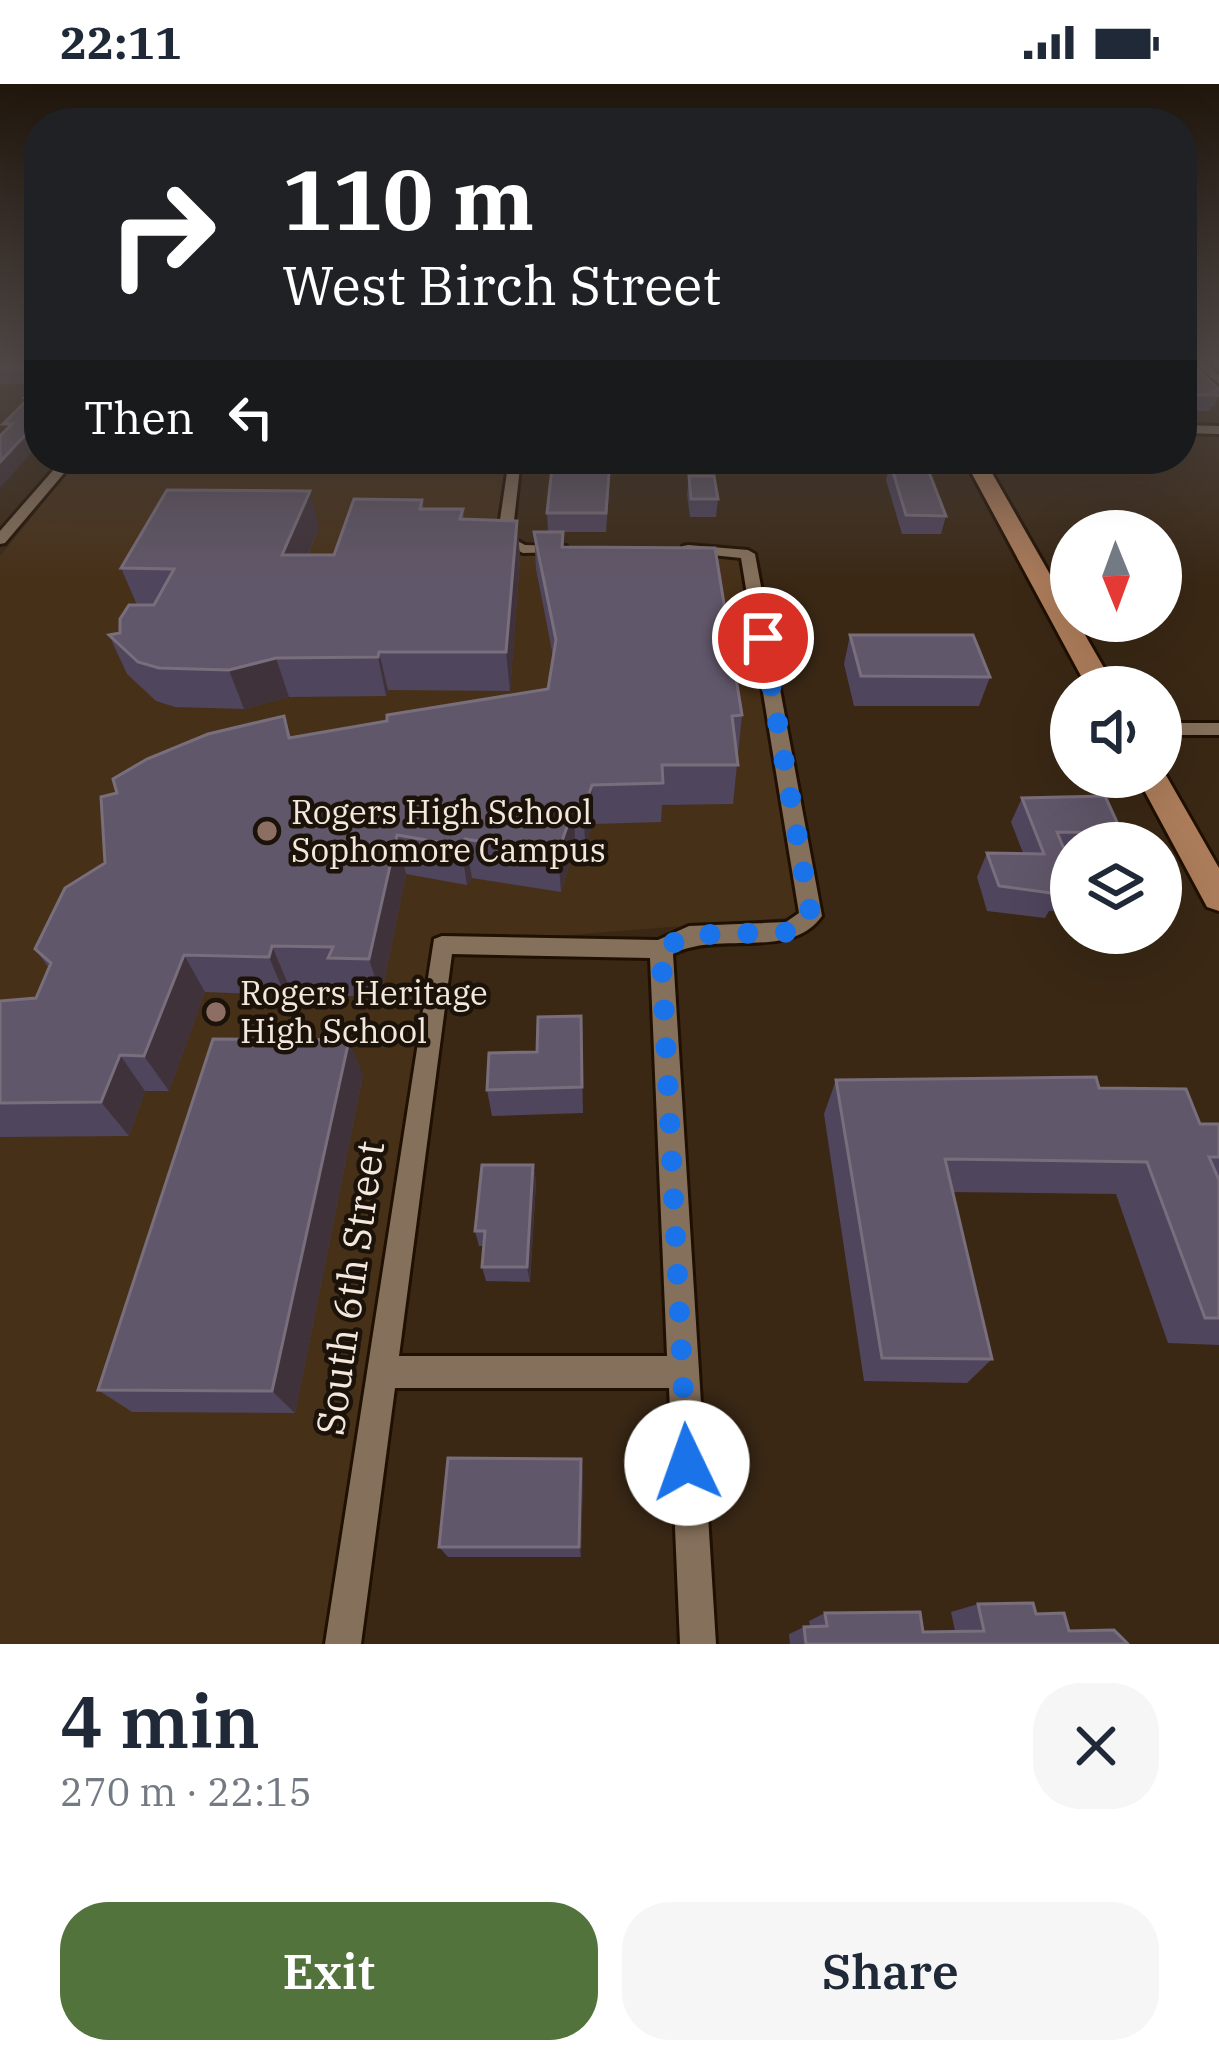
<!DOCTYPE html>
<meta charset="utf-8">
<style>
body{margin:0;font-family:"IBM Plex Serif",serif;background:#f6f6f7;color:#1f2937;height:100vh;display:flex;flex-direction:column;font-size:45px;white-space:nowrap}
*{box-sizing:border-box;margin:0}
p{font-size:39px;color:#747a83}
.icon{flex:none;width:66px;height:66px;fill:none;stroke:currentColor;stroke-width:2;stroke-linecap:round;stroke-linejoin:round}
.map{position:relative;height:1560px;overflow:hidden}
.side{display:flex;flex-direction:column;background:#fff;flex:1}
.side>*{flex:none}
.top-card{position:absolute;left:24px;top:24px;width:1173px;height:366px;border-radius:48px;box-shadow:0 12px 48px #0002;background:#202124;color:#fff;overflow:hidden}
.needle{width:78px;rotate:179deg}
.tools{position:absolute;left:1050px;top:426px;display:grid;gap:24px}
.tools a{display:grid;place-items:center;width:132px;height:132px;border-radius:50%;background:#fff;box-shadow:0 12px 48px #0002;font-size:60px}
.pin{position:absolute;display:grid;place-items:center;width:102px;height:102px;color:#fff;margin:-51px;border:6px solid #fff;border-radius:50%;box-shadow:0 3px 12px #0007}
.me{position:absolute;width:132px;margin:-66px;rotate:357deg;stroke-linejoin:round;filter:drop-shadow(0 0 9px #0008)}
.turn{display:flex;align-items:center;gap:42px;height:252px;padding:0 60px;font-size:54px}
.turn .icon{width:156px;height:156px;stroke-width:2.5}
.turn b{display:block;font-size:84px;line-height:102px}
.then{display:flex;align-items:center;height:114px;padding:0 60px;background:#0003;gap:24px;font-size:45px}
.round{display:grid;place-items:center;flex:none;width:126px;height:126px;border-radius:48px;background:#f6f6f7}
.head{display:flex;align-items:center;justify-content:space-between;height:204px;padding:0 60px}
h1{font-size:72px;font-weight:600;line-height:90px}
.action{display:flex;gap:24px;margin-top:auto;padding:24px 60px}
.action a{flex:1;height:138px;border-radius:48px;background:#52733b;color:#fff;font-size:48px;font-weight:600;line-height:138px;text-align:center}
.action a+a{background:#f6f6f7;color:#1f2937}
.status{display:flex;justify-content:space-between;align-items:center;height:84px;padding:0 60px;background:#fff;direction:ltr}
.status svg{height:33px;fill:currentColor}
.map>svg:first-child{display:block}
.built{fill:#473018}
.lines{fill:none;stroke-linecap:round;stroke-linejoin:round}
.street-casing{stroke:#201001;stroke-width:6}
.primary-casing{stroke:#201001;stroke-width:6}
.street{fill:#85705b;fill-rule:evenodd}
.primary{fill:#ad7d5b;fill-rule:evenodd}
.wall{fill:#4f455d}
.shaded-wall{fill:#3f323a}
.building{fill:#61576a;stroke:#786e7c;stroke-width:3}
.route{stroke:#1a73e8;stroke-width:21;stroke-dasharray:0 37.8}
.education-dot{fill:#8d6e63;stroke:#1b120a;stroke-width:4.5}
.labels{text-anchor:middle;stroke-width:9;stroke-linejoin:round;paint-order:stroke}
.poi-label{font-size:33px;fill:#f4e8dd;stroke:#1b120a;text-anchor:start}
.near-street-label{font-size:39px;fill:#f4e8dd;stroke:#1b120a}
</style>
<div class="status"><b>22:11</b><svg viewBox="0 0 49 12"><path d="M0 12V9h3v3zM5 12V6h3v6zM10 12V3h3v9zM15 12V0h3v12zM26 1h20v11H26zM47 4h2v5h-2z"/></svg></div>
<div class="map">
<svg width="1219" height="1560" viewBox="0 0 1219 1560">
<rect width="100%" height="100%" fill="#3a2815"/>
<path class="built" d="M 79,375 L 524,375 L 504,455 L 523,465 L 748,470 L 811,832 L 442,861 L 344,1560 L 0,1560 L 0,472 Z"/>
<g class="lines">
<defs>
<path id="street" d="M 1194,279 L 1206,279 L 1219,291 L 1219,300 Z
M 1182,341 L 1219,342 L 1219,350 L 1182,349 Z
M 63,375 L 76,375 L 5,459 L 0,460 L 0,447 Z
M 509,375 L 521,375 L 512,454 L 525,461 L 566,462 L 566,468 L 523,469 L 497,456 Z
M 685,375 L 980,375 L 981,377 L 975,381 L 691,379 Z
M 688,461 L 748,466 L 755,470 L 822,832 C 790,877 719,846 673,870 L 716,1560 L 680,1560 L 669,1304 L 395,1304 L 361,1560 L 325,1560 L 434,855 L 442,852 L 658,856 L 689,842 L 786,838 L 799,829 L 741,474 L 683,468 L 683,462 ZM 452,870 L 650,874 L 667,1272 L 399,1272 Z
M 1161,639 L 1219,639 L 1219,651 L 1161,651 Z"/>
<path id="primary" d="M 964,375 L 984,375 L 1071,527 L 1071,537 L 1077,537 L 1115,603 L 1087,603 Z
M 1163,686 L 1219,784 L 1219,827 L 1207,823 L 1137,693 L 1161,693 Z"/>
</defs>
<use href="#street" class="street-casing"/>
<use href="#primary" class="primary-casing"/>
<use href="#street" class="street"/>
<use href="#primary" class="primary"/>
</g>
<path class="wall" d="M 0,279 L 39,279 L 39,300 L 0,300 Z
M 1182,279 L 1219,305 L 1219,312 L 1214,323 L 1211,323 L 1209,327 L 1182,327 Z
M 890,378 L 946,432 L 941,450 L 902,450 L 886,396 Z
M 689,392 L 718,415 L 716,433 L 690,433 L 687,410 Z
M 610,393 L 606,448 L 548,448 L 547,429 Z
M 422,416 L 424,425 L 463,425 L 464,435 L 517,437 L 520,474 L 510,607 L 388,606 L 386,612 L 289,613 L 244,625 L 175,623 L 156,617 L 127,590 L 109,551 L 120,549 L 137,521 L 121,484 L 319,443 L 308,471 L 334,471 Z
M 534,448 L 563,448 L 564,463 L 742,631 L 733,720 L 662,721 L 661,738 L 593,740 L 585,763 L 575,761 L 561,808 L 472,794 L 467,801 L 406,790 L 381,912 L 342,912 L 338,900 L 288,900 L 285,911 L 205,908 L 169,1007 L 145,1007 L 129,1052 L 0,1053 L 0,917 L 36,914 L 49,884 L 35,865 L 105,779 L 117,709 L 284,632 L 291,653 L 387,637 L 548,605 L 553,572 L 536,485 Z
M 850,551 L 990,593 L 979,622 L 854,622 L 844,580 Z
M 1022,714 L 1122,749 L 1117,759 L 1071,759 L 1071,773 L 1068,773 L 1071,782 L 1071,818 L 1066,827 L 1049,827 L 1045,834 L 987,827 L 977,793 L 987,769 L 1023,769 L 1011,738 Z
M 581,932 L 583,1029 L 492,1032 L 487,1006 Z
M 363,991 L 295,1329 L 132,1328 L 98,1306 Z
M 836,996 L 1099,1004 L 1200,1040 L 1219,1040 L 1219,1261 L 1168,1259 L 1116,1110 L 952,1108 L 992,1275 L 967,1299 L 864,1297 L 824,1030 Z
M 533,1081 L 536,1097 L 530,1198 L 486,1197 L 482,1183 L 484,1162 L 479,1162 L 475,1147 Z
M 583,1388 L 581,1473 L 448,1473 L 439,1463 Z
M 978,1520 L 1036,1530 L 1069,1547 L 1128,1560 L 790,1560 L 789,1550 L 804,1543 L 810,1543 L 809,1537 L 825,1529 L 923,1548 L 955,1547 L 951,1528 Z"/>
<path class="shaded-wall" d="M 39,336 L 39,360 L 0,404 L 0,378 Z
M 310,407 L 319,443 L 292,509 L 282,471 Z
M 517,437 L 520,474 L 510,607 L 506,568 Z
M 379,568 L 388,606 L 386,612 L 378,573 Z
M 276,574 L 289,613 L 244,625 L 229,586 Z
M 592,701 L 593,740 L 585,763 L 584,724 Z
M 574,722 L 575,761 L 561,808 L 558,769 Z
M 397,751 L 406,790 L 381,912 L 369,875 Z
M 465,755 L 472,794 L 467,801 L 461,762 Z
M 272,862 L 288,900 L 285,911 L 269,873 Z
M 184,871 L 205,908 L 169,1007 L 144,972 Z
M 349,956 L 363,991 L 295,1329 L 272,1307 Z
M 120,971 L 145,1007 L 129,1052 L 101,1018 Z
M 533,1081 L 536,1097 L 530,1198 L 527,1183 Z
M 581,1375 L 583,1388 L 581,1473 L 579,1463 Z"/>
<path class="building" d="M 0,279 L 39,279 L 39,285 L 0,285 Z
M 1182,279 L 1191,279 L 1219,305 L 1219,307 L 1213,307 L 1217,311 L 1188,311 L 1182,305 Z
M 39,301 L 39,336 L 0,378 L 0,352 L 12,340 L 3,340 L 30,313 L 25,313 Z
M 553,375 L 610,375 L 606,429 L 547,429 Z
M 890,378 L 925,378 L 946,432 L 906,431 Z
M 689,392 L 714,392 L 718,415 L 691,415 Z
M 167,406 L 310,407 L 282,471 L 334,471 L 354,415 L 422,416 L 420,425 L 463,425 L 460,435 L 517,437 L 506,568 L 379,568 L 378,573 L 276,574 L 229,586 L 159,584 L 138,578 L 109,551 L 120,549 L 120,535 L 129,521 L 154,521 L 174,485 L 121,484 Z
M 534,448 L 563,448 L 562,463 L 715,464 L 742,631 L 732,632 L 738,681 L 662,681 L 663,699 L 592,701 L 584,724 L 574,722 L 558,769 L 465,755 L 461,762 L 397,751 L 369,875 L 328,874 L 333,863 L 272,862 L 269,873 L 184,871 L 144,972 L 120,971 L 101,1018 L 0,1019 L 0,917 L 36,914 L 51,879 L 35,865 L 65,804 L 105,779 L 101,713 L 117,709 L 113,695 L 147,675 L 208,650 L 284,632 L 289,654 L 387,637 L 387,631 L 548,605 L 556,556 Z
M 850,551 L 973,551 L 990,593 L 861,592 Z
M 1105,712 L 1122,749 L 1057,748 L 1071,782 L 1071,802 L 1055,802 L 1058,810 L 999,802 L 987,769 L 1044,770 L 1022,714 Z
M 581,932 L 582,1003 L 487,1006 L 489,969 L 537,968 L 538,933 Z
M 213,955 L 349,956 L 272,1307 L 98,1306 Z
M 1096,993 L 1099,1004 L 1186,1005 L 1200,1040 L 1219,1040 L 1219,1073 L 1209,1073 L 1219,1096 L 1219,1234 L 1205,1234 L 1147,1078 L 945,1075 L 992,1275 L 882,1274 L 836,996 Z
M 482,1081 L 533,1081 L 527,1183 L 482,1183 L 485,1147 L 475,1147 Z
M 448,1374 L 581,1375 L 579,1463 L 439,1463 Z
M 1033,1519 L 1036,1530 L 1064,1529 L 1069,1547 L 1114,1546 L 1128,1560 L 806,1560 L 804,1543 L 827,1542 L 825,1529 L 920,1528 L 923,1548 L 984,1547 L 978,1520 Z"/>
<linearGradient id="sky" x2="0" y2="1"><stop stop-color="#20160c"/><stop offset="0.56" stop-color="#4f4846"/><stop offset="1" stop-color="#4f4846" stop-opacity="0"/></linearGradient>
<rect width="1219" height="498" fill="url(#sky)"/>
<g class="lines">
<path class="route" d="M 687,1379 L 661,865 L 689,851 L 791,848 L 811,832 L 763,554"/>
</g>
<g class="education-dot">
<circle cx="267" cy="747" r="12"/>
<circle cx="216" cy="928" r="12"/>
</g>
<g class="labels">
<g class="poi-label">
<text x="291" y="740">Rogers High School<tspan x="291" dy="38">Sophomore Campus</tspan></text>
<text x="240" y="921">Rogers Heritage<tspan x="240" dy="38">High School</tspan></text>
</g>
<g class="near-street-label">
<text transform="translate(350 1204) rotate(-82)" y="14">South 6th Street</text>
</g>
</g>
</svg>
<div class="tools">
<a><svg class="needle" viewBox="-14 -14 28 28"><path d="M0-13l5 13h-10z" fill="#e53935"/><path d="M0 13l5-13h-10z" fill="#747a83"/></svg></a>
<a><svg class="icon" aria-label="sound" viewBox="0 0 24 24"><path d="M4 9h4l5-4v14l-5-4H4zM17 9q2 3 0 6"/></svg></a>
<a><svg class="icon" aria-label="layers" viewBox="0 0 24 24"><path d="M12 4l9 5-9 5-9-5zM3 14l9 5 9-5"/></svg></a>
</div>
<div class="pin" style="left:763px;top:554px;background:#d93025"><svg class="icon" aria-label="arrive" viewBox="0 0 24 24"><path d="M6 21V4h12l-3 4 3 4H6"/></svg></div>
<svg class="me" style="left:687px;top:1379px" viewBox="-20 -20 40 40"><circle r="19" fill="#fff"/><path d="M0-13L10 11 0 6-10 11z" fill="#1a73e8"/></svg>
<div class="top-card">
<div class="turn"><svg class="icon" aria-label="right" viewBox="0 0 24 24"><path d="M7 20v-9h11M14 6l5 5-5 5"/></svg><div><b>110 m</b>West Birch Street</div></div>
<div class="then">Then<svg class="icon" aria-label="left" viewBox="0 0 24 24"><path d="M17 20v-9H6M10 6l-5 5 5 5"/></svg></div>
</div>
</div>
<section class="side">
<div class="head"><div><h1>4 min</h1><p>270 m · 22:15</p></div><a class="round"><svg class="icon" aria-label="close" viewBox="0 0 24 24"><path d="M6 6l12 12M18 6L6 18"/></svg></a></div>
<div class="action"><a>Exit</a><a>Share</a></div>
</section>
